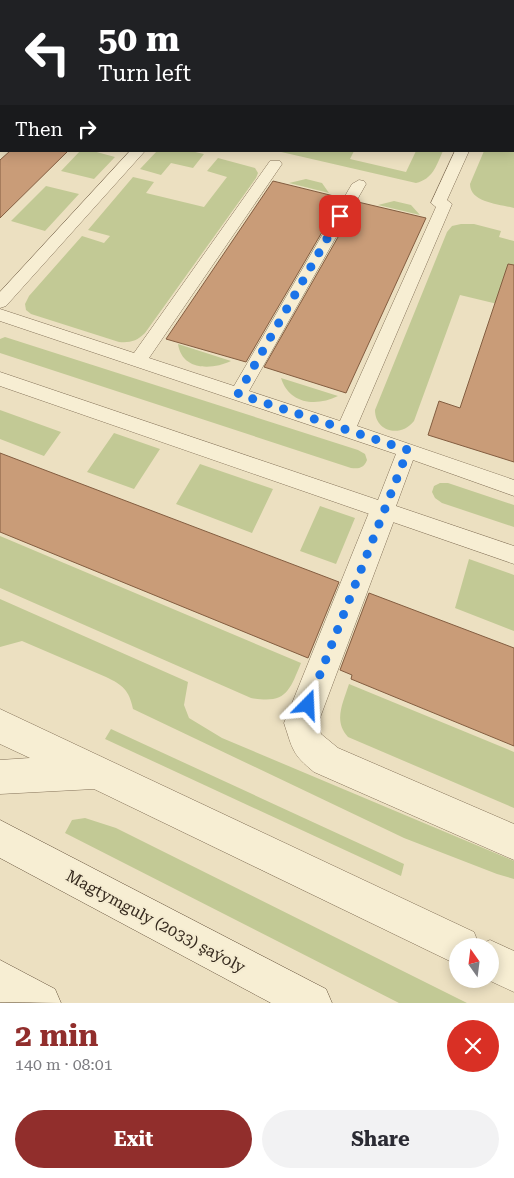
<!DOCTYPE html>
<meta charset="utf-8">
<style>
body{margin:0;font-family:"Roboto Serif",serif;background:#f2f2f3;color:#2b2b33;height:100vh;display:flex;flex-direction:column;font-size:19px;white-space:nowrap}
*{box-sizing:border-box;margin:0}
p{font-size:16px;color:#7c7c81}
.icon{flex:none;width:28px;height:28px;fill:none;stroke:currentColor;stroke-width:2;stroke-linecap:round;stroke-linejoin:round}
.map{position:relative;height:1003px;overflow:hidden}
.drawer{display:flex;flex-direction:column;background:#fff;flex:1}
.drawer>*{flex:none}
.top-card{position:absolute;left:0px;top:0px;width:515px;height:152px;box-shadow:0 2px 12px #0003;background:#202124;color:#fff;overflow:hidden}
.needle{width:32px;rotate:346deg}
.controls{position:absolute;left:449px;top:938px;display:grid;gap:10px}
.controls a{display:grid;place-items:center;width:50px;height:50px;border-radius:50%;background:#fff;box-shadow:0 2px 12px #0003;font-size:25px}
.pin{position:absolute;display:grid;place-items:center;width:42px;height:42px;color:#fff;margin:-21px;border-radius:10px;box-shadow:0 2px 8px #0006}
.me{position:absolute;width:55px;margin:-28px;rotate:21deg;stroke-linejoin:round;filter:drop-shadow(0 0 4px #0008)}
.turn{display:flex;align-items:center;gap:18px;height:105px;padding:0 15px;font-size:22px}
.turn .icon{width:65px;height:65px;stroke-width:2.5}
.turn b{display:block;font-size:35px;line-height:42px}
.then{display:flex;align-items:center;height:48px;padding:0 15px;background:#0003;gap:10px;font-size:19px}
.round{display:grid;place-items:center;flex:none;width:52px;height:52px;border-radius:26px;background:#f2f2f3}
.headline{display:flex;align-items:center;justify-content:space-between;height:85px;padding:0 15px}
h1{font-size:30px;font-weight:700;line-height:38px;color:#912e2c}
.button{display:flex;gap:10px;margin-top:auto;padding:10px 15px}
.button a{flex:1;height:58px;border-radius:30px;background:#912e2c;color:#fff;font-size:20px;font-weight:700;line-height:58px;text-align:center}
.button a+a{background:#f2f2f3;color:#2b2b33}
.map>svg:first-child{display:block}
.green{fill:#c2c995}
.building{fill:#c99c78;stroke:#835d40}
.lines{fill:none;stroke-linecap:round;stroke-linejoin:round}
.service-casing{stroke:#847259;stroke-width:1}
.minor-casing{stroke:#847259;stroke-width:1}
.secondary-casing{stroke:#66533c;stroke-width:1}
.primary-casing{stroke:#52402d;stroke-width:1}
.service{fill:#f7eed3;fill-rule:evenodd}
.minor{fill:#f7eed3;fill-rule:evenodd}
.secondary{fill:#f7eed3;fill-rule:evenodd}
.primary{fill:#eed799;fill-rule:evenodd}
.route{stroke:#1a73e8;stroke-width:9;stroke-dasharray:0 16.2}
.labels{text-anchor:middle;stroke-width:4;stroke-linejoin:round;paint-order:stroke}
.near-street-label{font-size:16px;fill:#35291d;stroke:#f4ebd0}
</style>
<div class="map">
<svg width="514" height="1003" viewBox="0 0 514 1003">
<rect width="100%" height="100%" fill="#ece0c1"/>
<path class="green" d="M 514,118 L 514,208 C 500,204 470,203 470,184 L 484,151 L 514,151 Z
M 80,151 L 93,151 L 115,157 L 94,179 L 61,171 Z
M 157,151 L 191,151 L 204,154 L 193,168 L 171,163 L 161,175 L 140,169 Z
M 277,151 L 354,151 L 350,159 L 406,172 L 416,151 L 443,151 C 436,166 433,179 416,183 Z
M 218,158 L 255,168 L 258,173 L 256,178 L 145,333 C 137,341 130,343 119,342 L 31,314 L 26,310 L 25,304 L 29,296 L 82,236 L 104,243 L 110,236 L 88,230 L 133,177 L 154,182 L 146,193 L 204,207 L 227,177 L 207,171 Z
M 306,179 L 322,183 L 329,193 L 289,183 Z
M 46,186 L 79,194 L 45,231 L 11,221 Z
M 394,201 L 411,205 L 420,215 L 378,205 Z
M 461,224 L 474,224 L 501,231 L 499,237 L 514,241 L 514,308 L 460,295 L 414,421 C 401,438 375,432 375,410 L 447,232 L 452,226 Z
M 5,337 L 358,450 L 365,454 L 367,460 C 364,468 359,469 351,468 L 0,353 L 0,339 Z
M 178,344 L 231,361 C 212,370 182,371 178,344 Z
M 281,378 L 338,396 C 316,407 289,404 281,378 Z
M 0,410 L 61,432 L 44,456 L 0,439 Z
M 114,433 L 160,449 L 134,489 L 87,472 Z
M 200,464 L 273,489 L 252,533 L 176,504 Z
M 440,483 L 448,483 L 514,505 L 514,527 L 442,503 L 435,498 L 432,492 L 434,486 Z
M 320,506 L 355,518 L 336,564 L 300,551 Z
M 0,536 L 301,663 C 289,692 286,704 251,698 L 0,588 Z
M 469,559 L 514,575 L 514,631 L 455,608 Z
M 0,599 L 188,682 L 184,705 L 189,718 L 222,738 L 514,861 L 514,879 L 497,874 L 404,838 L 133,709 C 129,690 123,685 106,677 L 22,641 L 0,647 Z
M 349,684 L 514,752 L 514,808 L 348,737 C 333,721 343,703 349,684 Z
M 111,729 L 404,864 L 401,876 L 105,739 Z
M 85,818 L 116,828 L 467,1003 L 399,1003 L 65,833 L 72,820 Z"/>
<path class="building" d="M 10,151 L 68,151 L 0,218 L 0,160 Z
M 273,181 L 342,198 L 246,362 L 166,339 Z
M 358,202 L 426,218 L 346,393 L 264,367 Z
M 508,264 L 514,265 L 514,462 L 428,435 L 439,401 L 460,408 Z
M 0,453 L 339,582 L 308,658 L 0,532 Z
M 369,593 L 514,648 L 514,746 L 351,679 L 352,675 L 340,670 Z"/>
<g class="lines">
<defs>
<path id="service" d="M 457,0 L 467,0 L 467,1 L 457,1 Z
M 130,151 L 145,151 L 6,306 L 0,308 L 0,292 Z
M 455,151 L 469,151 L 447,200 L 452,204 L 357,426 L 514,480 L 514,496 L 413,460 L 396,506 L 514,546 L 514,564 L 0,386 L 0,372 L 378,500 L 396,454 L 0,321 L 0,309 L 134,353 L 270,161 L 280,161 L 282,164 L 149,358 L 234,386 L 352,184 L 359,180 L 364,181 L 366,184 L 249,391 L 340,421 L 436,207 L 431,203 Z"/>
<path id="minor" d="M 384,498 L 394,502 L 398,510 L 318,723 L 321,734 L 338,748 L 514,824 L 514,860 L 314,772 C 292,754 293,750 284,723 L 370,510 L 374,502 Z
M 0,709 L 474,932 L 479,945 L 490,940 L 514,951 L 514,992 L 486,979 L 490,979 L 490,946 L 458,946 L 458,965 L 94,789 L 0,794 L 0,760 L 30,758 L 0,744 Z"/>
<path id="secondary" d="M 0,820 L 326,989 L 332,1003 L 271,1003 L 0,858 Z
M 0,960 L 55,989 L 61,1003 L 0,1002 Z"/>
<path id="primary" d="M 1,39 L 1,49 L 0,50 L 0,40 Z"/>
</defs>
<use href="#service" class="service-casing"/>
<use href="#minor" class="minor-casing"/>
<use href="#secondary" class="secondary-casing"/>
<use href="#primary" class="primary-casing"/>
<use href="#service" class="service"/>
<use href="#minor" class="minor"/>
<use href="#secondary" class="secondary"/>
<use href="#primary" class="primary"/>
</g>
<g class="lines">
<path class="route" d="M 308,705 L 408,450 L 238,394 L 340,216"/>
</g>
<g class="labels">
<g class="near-street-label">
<text transform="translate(156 921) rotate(28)" y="6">Magtymguly (2033) şaýoly</text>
</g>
</g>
</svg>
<div class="controls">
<a><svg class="needle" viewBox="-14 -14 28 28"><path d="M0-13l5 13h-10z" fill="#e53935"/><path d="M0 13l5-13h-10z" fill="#7c7c81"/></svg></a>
</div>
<div class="pin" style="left:340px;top:216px;background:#d93025"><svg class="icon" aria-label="arrive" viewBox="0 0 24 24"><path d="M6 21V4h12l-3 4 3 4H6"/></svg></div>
<svg class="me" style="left:308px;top:705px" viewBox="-20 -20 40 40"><path d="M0-17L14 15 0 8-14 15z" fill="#1a73e8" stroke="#fff" stroke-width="4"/></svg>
<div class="top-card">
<div class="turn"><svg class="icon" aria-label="left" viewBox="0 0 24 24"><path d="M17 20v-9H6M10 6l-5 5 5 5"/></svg><div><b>50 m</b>Turn left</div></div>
<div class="then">Then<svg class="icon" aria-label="right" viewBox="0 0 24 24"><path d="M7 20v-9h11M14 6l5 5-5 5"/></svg></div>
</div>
</div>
<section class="drawer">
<div class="headline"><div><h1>2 min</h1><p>140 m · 08:01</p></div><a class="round" style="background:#d93025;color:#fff"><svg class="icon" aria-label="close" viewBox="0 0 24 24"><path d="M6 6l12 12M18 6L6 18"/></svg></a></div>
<div class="button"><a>Exit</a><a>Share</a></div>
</section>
